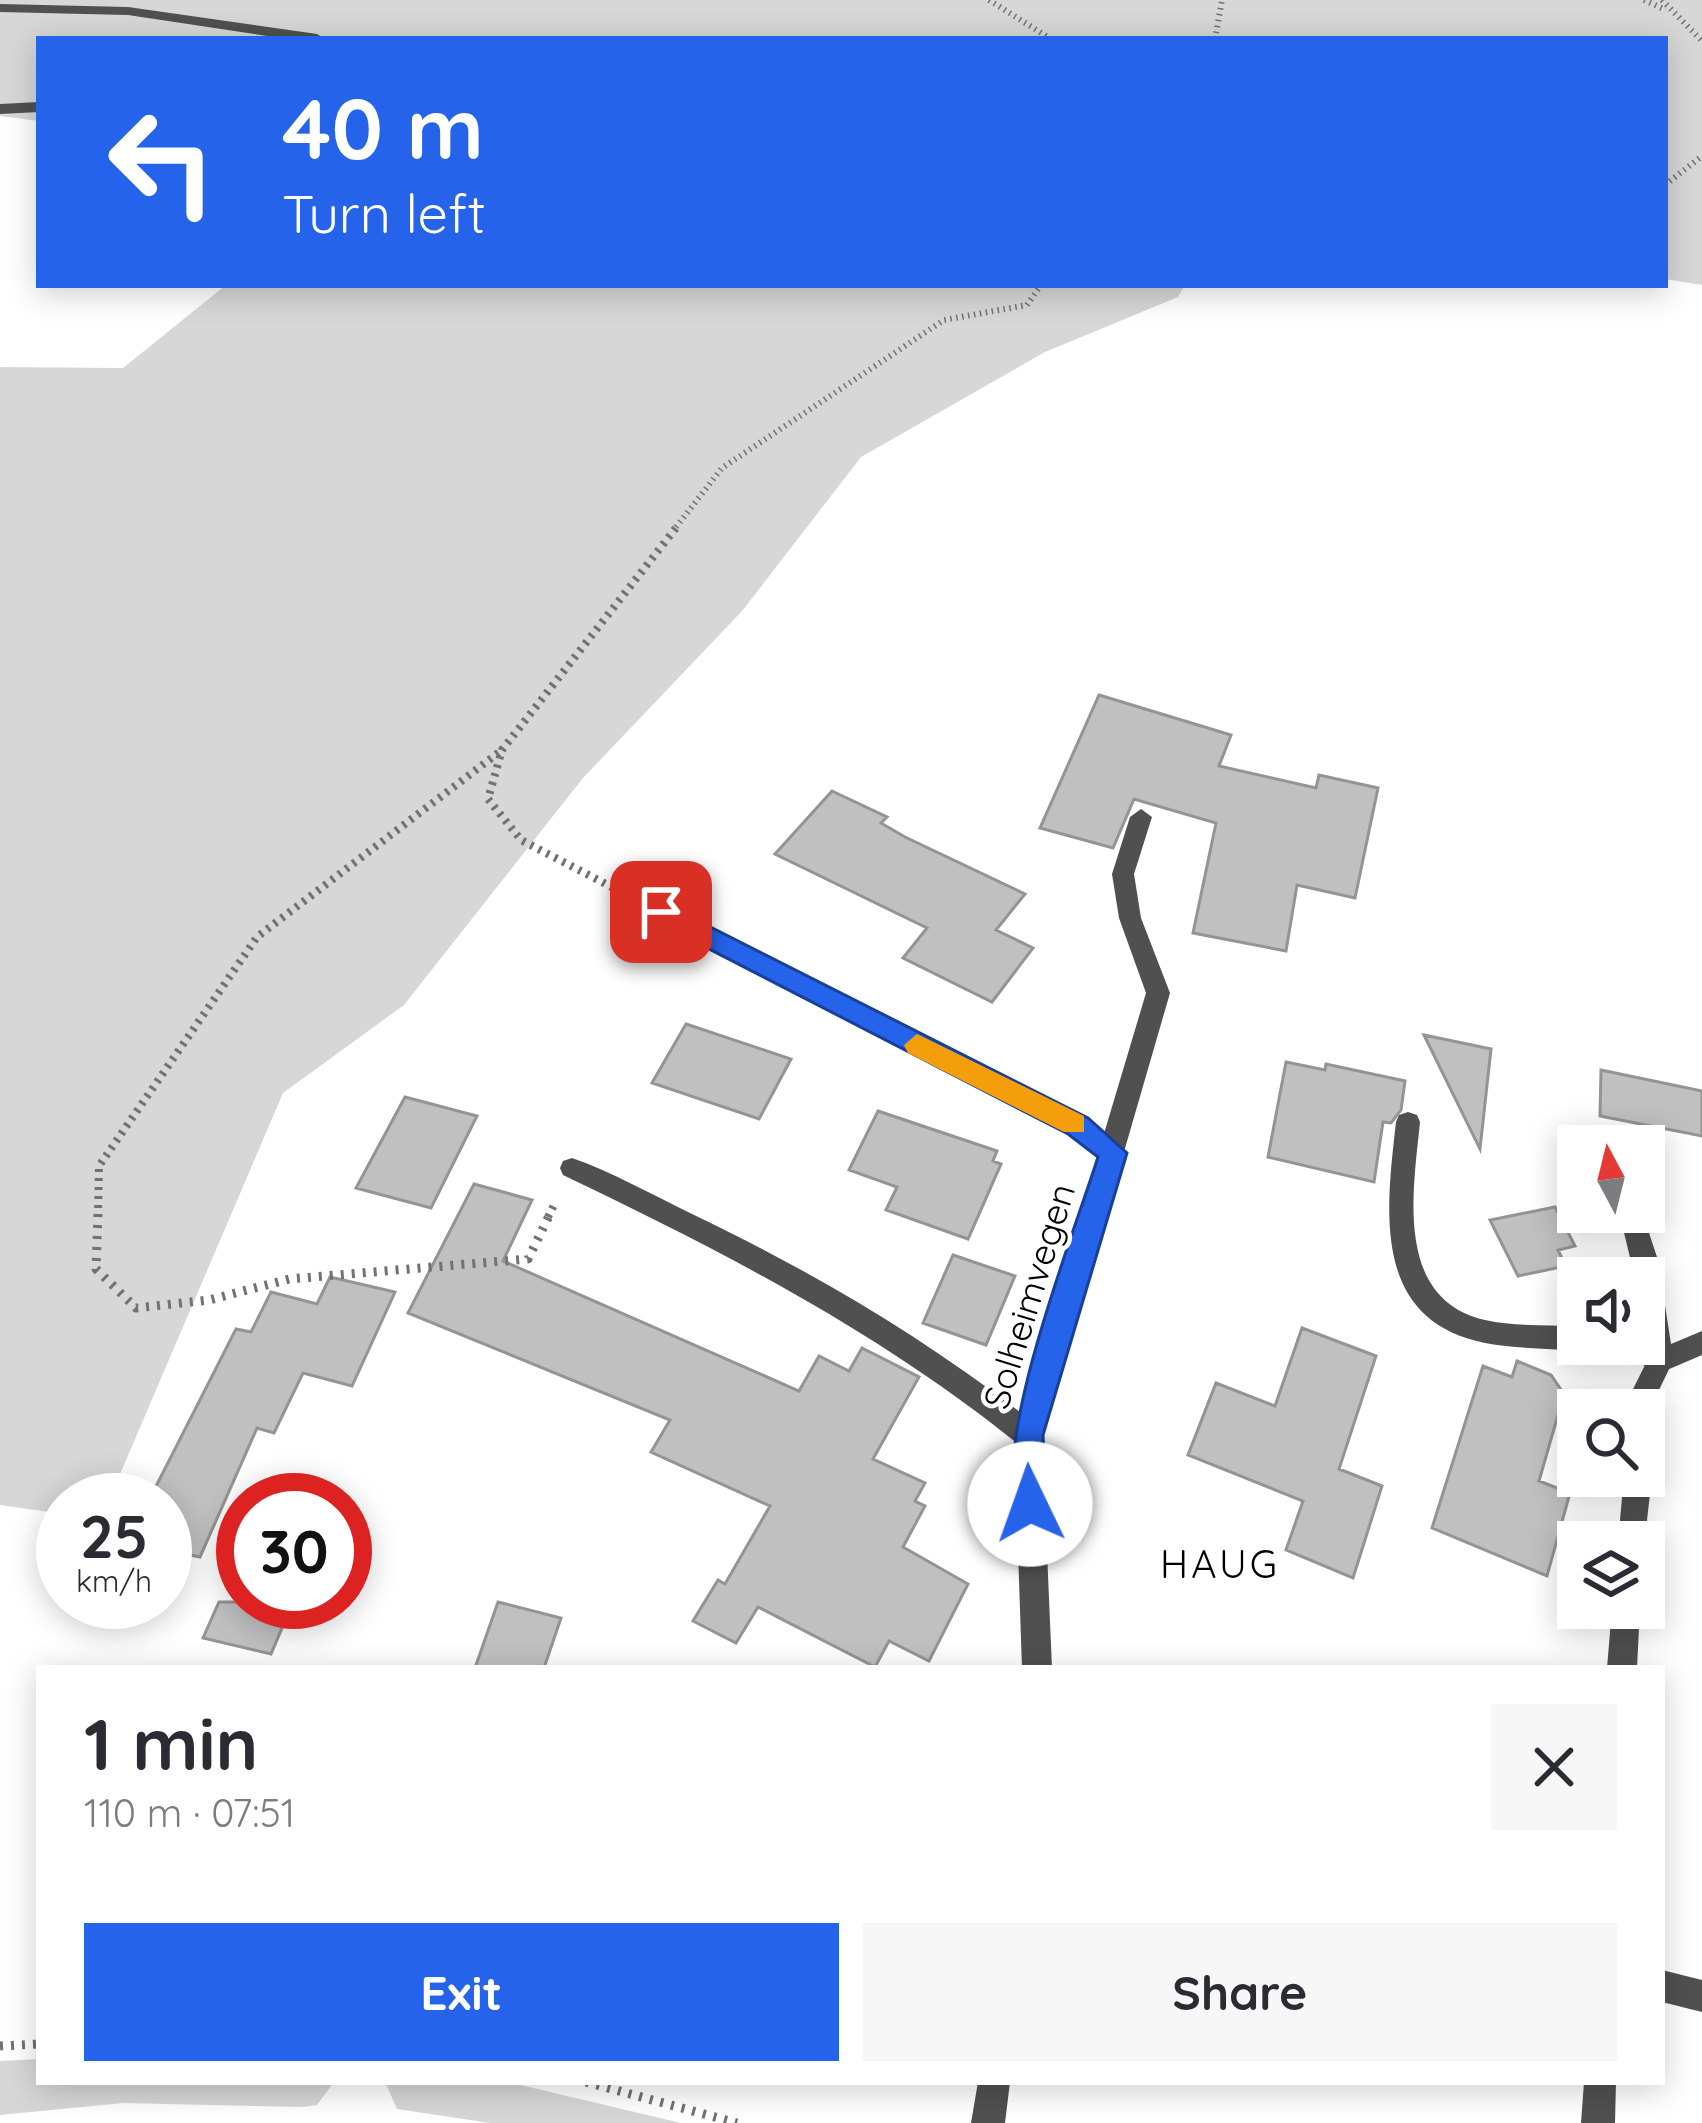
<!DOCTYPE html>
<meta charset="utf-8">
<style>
body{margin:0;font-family:Quicksand,sans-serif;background:#f7f7f7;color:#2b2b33;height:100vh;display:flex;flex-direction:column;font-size:45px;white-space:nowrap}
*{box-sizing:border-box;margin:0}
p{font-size:39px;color:#7c7c81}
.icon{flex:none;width:66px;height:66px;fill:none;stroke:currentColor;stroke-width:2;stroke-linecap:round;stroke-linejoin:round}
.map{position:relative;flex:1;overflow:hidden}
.details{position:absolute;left:36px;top:1665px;width:1629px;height:420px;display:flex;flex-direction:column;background:#fff;border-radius:0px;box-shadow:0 6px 30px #0003}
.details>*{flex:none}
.top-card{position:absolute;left:36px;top:36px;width:1632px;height:252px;border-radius:0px;box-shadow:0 6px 30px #0003;background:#2563eb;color:#fff;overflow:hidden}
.needle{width:78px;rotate:353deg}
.buttons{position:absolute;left:1557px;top:1125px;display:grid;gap:24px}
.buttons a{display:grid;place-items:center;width:108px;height:108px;border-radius:0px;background:#fff;box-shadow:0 6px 30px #0003;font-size:60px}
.speed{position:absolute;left:36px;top:1473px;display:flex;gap:24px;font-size:60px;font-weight:700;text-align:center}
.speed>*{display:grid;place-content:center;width:156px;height:156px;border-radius:50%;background:#fff;box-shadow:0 6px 30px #0003;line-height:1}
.speed small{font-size:30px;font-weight:400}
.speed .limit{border:18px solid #d22;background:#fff;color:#111}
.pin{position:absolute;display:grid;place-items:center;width:102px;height:102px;color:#fff;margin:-51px;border-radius:24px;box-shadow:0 6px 18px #0006}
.me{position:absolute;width:132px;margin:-66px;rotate:357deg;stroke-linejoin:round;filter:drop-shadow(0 0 9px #0008)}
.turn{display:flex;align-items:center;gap:42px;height:252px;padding:0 48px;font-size:54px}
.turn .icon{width:156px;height:156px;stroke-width:2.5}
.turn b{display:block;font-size:84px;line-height:102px}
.round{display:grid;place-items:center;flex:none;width:126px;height:126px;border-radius:0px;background:#f7f7f7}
.summary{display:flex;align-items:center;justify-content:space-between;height:204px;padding:0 48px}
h1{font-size:72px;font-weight:700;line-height:90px}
.action{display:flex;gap:24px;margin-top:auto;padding:24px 48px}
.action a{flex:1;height:138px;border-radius:0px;background:#2563eb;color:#fff;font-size:48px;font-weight:700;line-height:138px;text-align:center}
.action a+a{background:#f7f7f7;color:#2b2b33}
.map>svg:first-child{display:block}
.green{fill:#d7d7d7}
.building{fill:#c0c0c0;stroke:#949494;stroke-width:3}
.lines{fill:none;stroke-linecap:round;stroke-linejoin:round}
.path-far2{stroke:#727272;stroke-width:6;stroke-dasharray:1.5 4.5;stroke-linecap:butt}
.path-far1{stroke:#727272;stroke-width:8;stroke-dasharray:3 6;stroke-linecap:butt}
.path{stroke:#727272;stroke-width:9;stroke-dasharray:3 8;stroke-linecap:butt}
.lane{fill:#505050;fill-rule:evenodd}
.street{fill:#505050;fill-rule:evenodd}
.route{fill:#2563eb;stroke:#184099;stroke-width:3}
.slow{fill:#f59e0b}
.labels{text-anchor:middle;stroke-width:9;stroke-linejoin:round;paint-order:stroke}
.street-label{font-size:36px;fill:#000;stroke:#fff}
.neighbourhood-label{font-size:39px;letter-spacing:3px;fill:#000;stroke:#fff}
</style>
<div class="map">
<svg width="1702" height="2123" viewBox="0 0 1702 2123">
<rect width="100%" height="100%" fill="#fff"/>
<path class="green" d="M 0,0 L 1702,0 L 1702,285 L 1665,279 L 1665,39 L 39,39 L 39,121 L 0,116 Z
M 226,285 L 1185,285 L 1178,297 L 1045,352 L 861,457 L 743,610 L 583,778 L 404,1005 L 283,1093 L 109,1500 L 63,1500 L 63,1514 L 0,1505 L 0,367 L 123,368 Z
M 39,2059 L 39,2082 L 334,2082 L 317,2105 L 302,2107 L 123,2103 L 0,2115 L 0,2061 Z
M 385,2082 L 508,2082 L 681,2123 L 490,2123 L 397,2109 Z"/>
<path class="building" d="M 1099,695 L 1231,735 L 1219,766 L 1316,788 L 1319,775 L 1378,788 L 1355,898 L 1297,885 L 1286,951 L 1193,933 L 1216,823 L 1134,799 L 1113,848 L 1040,828 Z
M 832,791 L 887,817 L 881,823 L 905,837 L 1025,894 L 996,930 L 1033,948 L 992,1002 L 903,958 L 927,928 L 775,854 Z
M 686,1024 L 791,1059 L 759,1119 L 652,1083 Z
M 1424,1035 L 1491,1049 L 1480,1149 Z
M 1286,1062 L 1325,1070 L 1326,1064 L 1405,1081 L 1401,1110 L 1391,1123 L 1383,1122 L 1374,1182 L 1268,1157 Z
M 1601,1070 L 1702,1091 L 1702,1136 L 1600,1116 Z
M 405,1097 L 477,1116 L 431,1208 L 356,1188 Z
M 878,1111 L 997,1151 L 993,1161 L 1001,1164 L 968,1239 L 886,1210 L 897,1187 L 849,1170 Z
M 474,1184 L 532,1200 L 503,1261 L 799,1391 L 819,1356 L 849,1371 L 862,1348 L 919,1377 L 873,1459 L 925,1483 L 915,1501 L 925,1506 L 903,1547 L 968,1584 L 929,1661 L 889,1641 L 875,1667 L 758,1607 L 736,1643 L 693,1621 L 718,1580 L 725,1584 L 770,1506 L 651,1452 L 670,1420 L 408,1313 Z
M 1555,1207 L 1575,1246 L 1558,1250 L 1566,1266 L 1518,1276 L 1490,1220 Z
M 953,1255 L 1015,1276 L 986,1345 L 923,1323 Z
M 330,1277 L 395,1292 L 352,1386 L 303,1373 L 274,1433 L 257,1428 L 200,1557 L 165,1550 L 165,1500 L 149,1500 L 236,1329 L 251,1332 L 271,1292 L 317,1304 Z
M 1302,1328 L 1376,1356 L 1339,1469 L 1382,1486 L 1353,1578 L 1286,1550 L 1303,1501 L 1188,1455 L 1216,1383 L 1275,1406 Z
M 1517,1361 L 1551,1375 L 1564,1394 L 1539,1481 L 1570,1493 L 1547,1576 L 1432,1528 L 1483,1366 L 1512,1377 Z
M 219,1602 L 293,1602 L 271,1654 L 203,1638 Z
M 498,1602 L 561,1618 L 544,1668 L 475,1668 Z"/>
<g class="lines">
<path class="path-far2" d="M 989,0 L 1051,39
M 1644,0 L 1666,10
M 1662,0 L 1702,41
M 1215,39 L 1222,0
M 1665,185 L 1702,156
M 676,527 L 722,468 L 944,320 L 1027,305 L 1041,285"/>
<path class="path-far1" d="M 629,896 L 521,840 L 488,799 L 502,750 L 679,524
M 98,1217 L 99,1166 L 257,937 L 502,750
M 548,1217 L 555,1203"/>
<path class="path" d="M 98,1214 L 96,1269 L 136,1308 L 209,1300 L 289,1279 L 528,1259 L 550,1214
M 0,2046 L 39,2044
M 586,2082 L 737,2123"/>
<path class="lane" d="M 0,4 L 128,7 L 317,34 L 325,39 L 287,39 L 128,15 L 0,12 Z
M 39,102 L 39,112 L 0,114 L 0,104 Z
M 660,903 L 1087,1119 L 1122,1146 L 1125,1153 L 1122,1160 C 1102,1167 1084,1145 1069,1133 L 652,918 L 649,912 Z
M 1408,1112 L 1417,1115 L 1420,1122 C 1413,1192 1394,1299 1485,1320 C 1515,1327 1547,1324 1578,1327 L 1578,1344 L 1589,1344 L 1587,1347 L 1578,1351 C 1547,1348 1516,1349 1485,1343 C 1371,1320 1386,1211 1396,1122 L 1399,1115 Z
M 572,1158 C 612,1172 651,1194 690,1213 C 814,1272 930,1341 1038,1426 L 1042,1435 L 1038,1444 L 1028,1448 L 1018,1444 C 879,1332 724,1252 563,1175 L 560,1168 L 563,1161 Z
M 1619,1212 L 1643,1215 L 1658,1260 L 1671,1344 L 1702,1331 L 1702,1355 L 1660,1373 L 1615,1352 L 1611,1344 L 1644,1344 L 1644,1278 L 1635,1278 Z
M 1662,1970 L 1702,1980 L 1702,2012 L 1662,2002 Z"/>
<path class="street" d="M 1141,809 L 1152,817 L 1134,874 L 1141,918 L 1170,993 L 1042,1435 L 1052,1668 L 1022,1668 L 1014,1435 L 1146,993 L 1119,918 L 1112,874 L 1130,817 Z
M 1660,1349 L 1669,1353 L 1673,1361 L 1658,1392 L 1653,1419 L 1644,1422 L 1644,1410 L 1629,1410 L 1632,1391 L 1651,1353 Z
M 1644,1465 L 1652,1476 L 1644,1547 L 1644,1542 L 1618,1542 L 1624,1476 L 1644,1476 Z
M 1612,1608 L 1640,1608 L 1637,1668 L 1607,1668 Z
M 978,2082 L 1010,2082 L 1005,2123 L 971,2123 Z
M 1584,2082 L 1616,2082 L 1615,2123 L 1581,2123 Z"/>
</g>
<path class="route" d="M 661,902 L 1088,1118 L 1127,1153 L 1043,1435 L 1046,1504 L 1041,1515 L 1030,1519 L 1019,1515 C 989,1446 1074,1234 1098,1157 L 1068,1134 L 651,919 L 651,905 Z"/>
<path class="slow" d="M 917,1034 L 1084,1116 L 1084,1132 L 1064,1132 L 908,1053 L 904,1045 Z"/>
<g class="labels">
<g class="street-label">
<text transform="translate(1029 1296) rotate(-73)" y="13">Solheimvegen</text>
</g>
<g class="neighbourhood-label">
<text x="1220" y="1578">HAUG</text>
</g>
</g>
</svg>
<div class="buttons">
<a><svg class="needle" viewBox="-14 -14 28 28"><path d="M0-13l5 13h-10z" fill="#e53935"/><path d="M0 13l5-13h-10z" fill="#7c7c81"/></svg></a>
<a><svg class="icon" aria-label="sound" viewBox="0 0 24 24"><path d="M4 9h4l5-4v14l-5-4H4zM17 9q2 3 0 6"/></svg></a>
<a><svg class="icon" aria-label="search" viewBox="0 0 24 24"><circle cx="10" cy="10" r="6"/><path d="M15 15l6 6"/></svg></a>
<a><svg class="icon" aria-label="layers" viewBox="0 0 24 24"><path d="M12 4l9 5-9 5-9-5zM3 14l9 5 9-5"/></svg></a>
</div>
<div class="speed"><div>25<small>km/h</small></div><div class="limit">30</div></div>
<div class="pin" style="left:661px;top:912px;background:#d93025"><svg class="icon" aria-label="arrive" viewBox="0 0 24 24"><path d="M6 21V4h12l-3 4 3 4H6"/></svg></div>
<svg class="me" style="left:1030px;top:1504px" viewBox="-20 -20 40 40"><circle r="19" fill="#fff"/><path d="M0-13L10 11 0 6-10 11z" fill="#2563eb"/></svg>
<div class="top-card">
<div class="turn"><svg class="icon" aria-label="left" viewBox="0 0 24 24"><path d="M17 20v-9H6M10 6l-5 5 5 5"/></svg><div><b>40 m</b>Turn left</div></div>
</div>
<section class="details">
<div class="summary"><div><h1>1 min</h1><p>110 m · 07:51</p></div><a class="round"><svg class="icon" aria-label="close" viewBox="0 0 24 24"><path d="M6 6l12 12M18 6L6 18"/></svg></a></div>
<div class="action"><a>Exit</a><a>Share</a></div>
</section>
</div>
